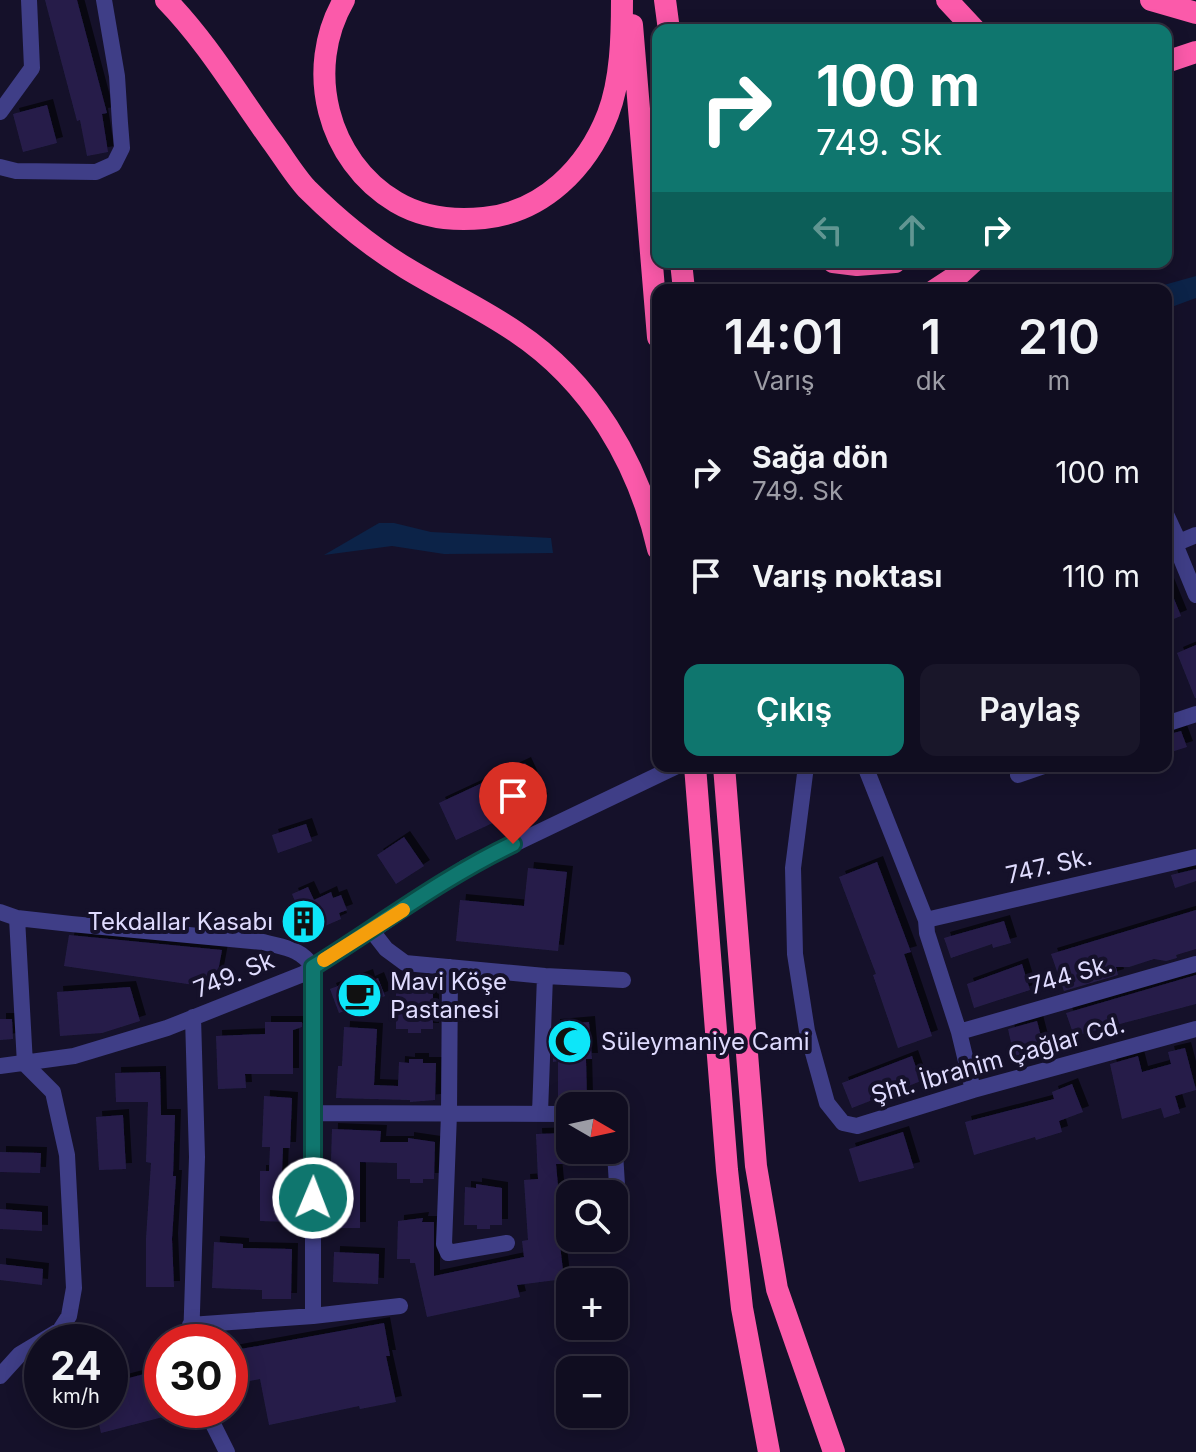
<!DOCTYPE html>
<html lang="tr">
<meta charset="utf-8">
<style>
body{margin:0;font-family:Inter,sans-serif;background:#191629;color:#f1f3f6;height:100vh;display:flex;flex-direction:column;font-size:30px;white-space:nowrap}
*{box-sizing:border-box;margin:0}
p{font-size:26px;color:#9c9ca5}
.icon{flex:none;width:44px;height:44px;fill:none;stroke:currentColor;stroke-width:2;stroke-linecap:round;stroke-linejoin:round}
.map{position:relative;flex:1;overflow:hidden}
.drawer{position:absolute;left:652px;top:284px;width:520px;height:488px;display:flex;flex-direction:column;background:#100d20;border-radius:16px;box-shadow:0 4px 20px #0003,0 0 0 2px #302d3e}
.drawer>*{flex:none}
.top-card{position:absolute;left:652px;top:24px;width:520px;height:244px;border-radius:16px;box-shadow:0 4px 20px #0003,0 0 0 2px #302d3e;background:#0f766e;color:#fff;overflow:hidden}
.needle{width:52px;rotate:99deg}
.tools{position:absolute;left:556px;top:1092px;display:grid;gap:16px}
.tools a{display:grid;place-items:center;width:72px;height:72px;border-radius:16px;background:#100d20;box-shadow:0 4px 20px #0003,0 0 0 2px #302d3e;font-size:40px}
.speed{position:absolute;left:24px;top:1324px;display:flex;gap:16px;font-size:40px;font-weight:700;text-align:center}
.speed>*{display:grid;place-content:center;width:104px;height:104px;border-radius:50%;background:#100d20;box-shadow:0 4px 20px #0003,0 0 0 2px #302d3e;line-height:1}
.speed small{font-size:20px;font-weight:400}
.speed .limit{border:12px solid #d22;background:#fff;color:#111}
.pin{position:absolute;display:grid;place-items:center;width:68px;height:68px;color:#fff;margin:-82px -34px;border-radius:50% 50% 50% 0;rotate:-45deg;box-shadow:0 0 8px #0007}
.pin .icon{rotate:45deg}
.me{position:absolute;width:88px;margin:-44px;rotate:1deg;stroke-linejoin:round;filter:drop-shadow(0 0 6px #0008)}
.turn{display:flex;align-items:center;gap:28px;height:168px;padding:0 32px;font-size:36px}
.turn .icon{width:104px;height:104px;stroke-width:2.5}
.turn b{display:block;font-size:56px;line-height:68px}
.lanes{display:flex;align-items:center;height:76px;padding:0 32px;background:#0003;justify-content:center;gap:40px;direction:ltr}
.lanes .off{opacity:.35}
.eta{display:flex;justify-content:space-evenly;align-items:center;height:136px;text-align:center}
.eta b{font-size:48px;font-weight:600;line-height:56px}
.button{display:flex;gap:16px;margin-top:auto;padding:16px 32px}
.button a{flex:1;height:92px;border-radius:16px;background:#0f766e;color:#fff;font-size:32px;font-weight:600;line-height:92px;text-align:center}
.button a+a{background:#191629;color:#f1f3f6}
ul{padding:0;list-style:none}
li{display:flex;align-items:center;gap:24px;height:104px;padding:0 32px}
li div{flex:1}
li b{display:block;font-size:30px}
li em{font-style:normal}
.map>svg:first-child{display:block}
.water{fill:#0c2348}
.building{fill:#261e4a;filter:url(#shadow)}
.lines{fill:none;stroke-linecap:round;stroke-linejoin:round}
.minor{stroke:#3f3e87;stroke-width:16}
.highway{stroke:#fb5aaa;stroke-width:22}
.route-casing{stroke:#0a4d48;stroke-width:20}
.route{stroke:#0f766e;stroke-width:14}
.slow{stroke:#f59e0b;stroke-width:14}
.labels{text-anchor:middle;stroke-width:8;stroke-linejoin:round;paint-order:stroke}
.street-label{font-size:24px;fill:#dfdbfe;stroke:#15112a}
.poi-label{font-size:24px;fill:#dfdbfe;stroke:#15112a;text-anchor:start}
</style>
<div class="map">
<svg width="1196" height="1452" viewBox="0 0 1196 1452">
<defs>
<filter id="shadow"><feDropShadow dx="6" dy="-6" stdDeviation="0" flood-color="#0009"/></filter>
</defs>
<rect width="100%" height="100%" fill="#15112a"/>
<path class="water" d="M 1196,276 L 1196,298 L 1166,309 L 1166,290 L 1146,290 Z
M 379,523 L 394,523 L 431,532 L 551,538 L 553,553 L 444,554 L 392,546 L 324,555 Z"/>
<path class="building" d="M 45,0 L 77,0 L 107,113 L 102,114 L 108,152 L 87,156 L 80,120 L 77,121 Z
M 47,105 L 57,143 L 23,152 L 13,114 Z
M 1166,579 L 1181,616 L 1166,622 Z
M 1196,645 L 1196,698 L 1195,698 L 1177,653 Z
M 1181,731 L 1187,747 L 1168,753 L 1166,735 Z
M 525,763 L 542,800 L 456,840 L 439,803 Z
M 306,824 L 312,841 L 278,853 L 272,835 Z
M 404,837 L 424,866 L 396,884 L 377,855 Z
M 877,862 L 911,952 L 904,954 L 932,1036 L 898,1048 L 873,975 L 876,974 L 839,877 Z
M 528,868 L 567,872 L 558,951 L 456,941 L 460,900 L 524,906 Z
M 1196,869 L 1196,881 L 1175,888 L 1171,875 Z
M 308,887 L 314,900 L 331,892 L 333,898 L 341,895 L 347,910 L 339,913 L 341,919 L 302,936 L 292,914 L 299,911 L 292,894 Z
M 1196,910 L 1196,949 L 1176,955 L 1177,958 L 1166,961 L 1154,959 L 1129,967 L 1116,967 L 1118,975 L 1064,991 L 1051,954 Z
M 1004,921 L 1011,943 L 993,948 L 992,944 L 951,958 L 944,938 Z
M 69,935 L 222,950 L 215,988 L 64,966 Z
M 1022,964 L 1030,990 L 974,1008 L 967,984 Z
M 367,975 L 369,982 L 378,978 L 385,996 L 339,1013 L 330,989 Z
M 1196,975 L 1196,1004 L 1074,1036 L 1066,1013 Z
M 130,987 L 140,1021 L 102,1033 L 60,1036 L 57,992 Z
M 407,988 L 433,992 L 433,1029 L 421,1029 L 421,1033 L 408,1033 L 408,1029 L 396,1029 L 396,991 L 407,992 Z
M 0,1019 L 12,1019 L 13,1039 L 0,1040 Z
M 1037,1021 L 1044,1048 L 1014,1056 L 1008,1029 Z
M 265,1022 L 302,1022 L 302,1027 L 293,1030 L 293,1074 L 245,1074 L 246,1088 L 218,1089 L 216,1036 L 265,1034 Z
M 589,1022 L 592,1059 L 586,1059 L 587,1100 L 558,1101 L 558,1061 L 553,1062 L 554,1025 Z
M 344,1027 L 377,1029 L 374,1085 L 398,1086 L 399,1062 L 409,1063 L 409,1059 L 423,1059 L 423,1063 L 436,1063 L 435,1100 L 410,1102 L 410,1100 L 336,1098 L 338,1066 L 342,1066 Z
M 1185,1048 L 1196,1090 L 1175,1096 L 1180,1113 L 1164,1118 L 1161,1108 L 1122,1119 L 1110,1064 L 1138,1056 L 1142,1072 L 1171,1064 L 1168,1052 Z
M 912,1056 L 921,1081 L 852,1108 L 842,1083 Z
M 160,1072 L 161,1115 L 175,1115 L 173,1176 L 176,1176 L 172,1239 L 174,1287 L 146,1287 L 146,1239 L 151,1163 L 146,1162 L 148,1102 L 116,1102 L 115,1073 Z
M 1072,1084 L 1083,1112 L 1059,1121 L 1062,1132 L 1036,1140 L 1035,1137 L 974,1155 L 965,1122 L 1054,1099 L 1052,1092 Z
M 264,1096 L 292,1098 L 290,1148 L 283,1148 L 282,1172 L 291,1172 L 290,1222 L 260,1221 L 260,1171 L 269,1171 L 270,1147 L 262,1147 Z
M 123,1115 L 126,1169 L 99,1170 L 96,1117 Z
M 332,1129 L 381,1131 L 380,1142 L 408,1142 L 408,1138 L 435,1142 L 434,1179 L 423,1179 L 423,1183 L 410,1183 L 410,1179 L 397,1179 L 397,1163 L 360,1162 L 360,1228 L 329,1228 Z
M 903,1132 L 914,1168 L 859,1182 L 849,1149 Z
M 568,1133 L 569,1164 L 556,1164 L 561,1218 L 557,1219 L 564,1279 L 517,1285 L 520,1297 L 427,1317 L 415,1263 L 410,1263 L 410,1259 L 397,1259 L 398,1221 L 423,1218 L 422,1222 L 434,1222 L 434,1276 L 524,1257 L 522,1241 L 528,1240 L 524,1180 L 538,1179 L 536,1134 Z
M 0,1152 L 41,1153 L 40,1173 L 0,1172 Z
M 476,1184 L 502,1188 L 502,1225 L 490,1225 L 490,1229 L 477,1229 L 477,1225 L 464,1225 L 465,1187 L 476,1188 Z
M 0,1209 L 42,1212 L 42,1231 L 0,1229 Z
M 214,1242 L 243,1244 L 243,1248 L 292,1249 L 291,1299 L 262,1299 L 262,1290 L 212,1288 Z
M 334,1252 L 379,1254 L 378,1284 L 333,1282 Z
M 0,1264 L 43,1269 L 42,1285 L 0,1280 Z
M 384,1323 L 390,1356 L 386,1356 L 396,1402 L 360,1409 L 359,1406 L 269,1425 L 260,1379 L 230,1385 L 230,1351 Z
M 152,1372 L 163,1417 L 101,1433 L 96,1410 L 110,1410 L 110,1383 Z"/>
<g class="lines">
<path class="minor" d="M 0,112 L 32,68 L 29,0
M 0,167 L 16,171 L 96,172 L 114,164 L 122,148 L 120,123 L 117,76 L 104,0
M 1166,514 L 1179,542
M 1175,544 L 1196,595
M 1167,547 L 1196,535
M 1166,724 L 1196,714
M 806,766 L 793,868 L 795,954 L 807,1031 L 827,1103 L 843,1123 L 857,1126 L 973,1090 L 1196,1029
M 865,766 L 926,920
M 1018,775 L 1044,766
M 0,912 L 17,918 L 71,924 L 263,942 C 285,948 300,948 313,967 L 313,1316 L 190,1325
M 372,931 L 386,949 L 405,963 L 545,976 L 623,980
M 450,967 L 449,1114 L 444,1244 L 448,1253 L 507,1243
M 959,1032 L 1196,964
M 0,1066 L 74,1056 L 167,1028 L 303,974 L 381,925 L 464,868 L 677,766
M 973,1090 L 959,1032 L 927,933 L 926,920 L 1196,857
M 314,1113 L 570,1114
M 540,1113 L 545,976
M 614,1136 L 619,1218 L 614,1230
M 313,1316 L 400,1306
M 191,1342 L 197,1157 L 193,1017
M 0,1376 L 20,1354 L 60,1330 L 69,1316 L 74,1288 L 67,1155 L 53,1092 L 25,1064 L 17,918
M 206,1410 L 227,1452"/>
<path class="highway" d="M 166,0 C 207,42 237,93 271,140 C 283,156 294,175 307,189 C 337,219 370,246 406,268 C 442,290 481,308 516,332 C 591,382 638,462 658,549
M 344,0 C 304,69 327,161 396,202 C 423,218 455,221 484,218 C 543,212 587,168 608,114 C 621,80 622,37 622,0
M 665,0 L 669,30
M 947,0 L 975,30
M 1151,0 L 1196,13
M 632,25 L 658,337
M 1166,62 L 1196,52
M 681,262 L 684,290
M 833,262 L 857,265 L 895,262
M 935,290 L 961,273 L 973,262
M 695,766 L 727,1170 L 742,1308 L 769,1452
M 724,766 L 756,1166 L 777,1289 L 834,1452"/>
</g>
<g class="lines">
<defs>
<path id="route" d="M 313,1198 L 313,967 C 379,926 442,878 513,844"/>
</defs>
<use href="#route" class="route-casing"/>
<use href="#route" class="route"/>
<path class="slow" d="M 324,960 L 403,910"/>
</g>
<defs>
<symbol id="building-disc" viewBox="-11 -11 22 22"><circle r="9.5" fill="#0de6f9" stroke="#15112a"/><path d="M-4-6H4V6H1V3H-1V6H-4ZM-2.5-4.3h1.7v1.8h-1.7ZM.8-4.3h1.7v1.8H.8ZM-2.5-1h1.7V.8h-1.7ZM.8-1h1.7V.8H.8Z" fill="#111"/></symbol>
<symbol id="cafe-disc" viewBox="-11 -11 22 22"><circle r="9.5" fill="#0de6f9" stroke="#15112a"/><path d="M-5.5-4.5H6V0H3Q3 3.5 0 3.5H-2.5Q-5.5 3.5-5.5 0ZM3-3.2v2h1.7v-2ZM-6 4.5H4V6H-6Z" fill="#111"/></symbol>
<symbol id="mosque-disc" viewBox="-11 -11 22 22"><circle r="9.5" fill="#0de6f9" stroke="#15112a"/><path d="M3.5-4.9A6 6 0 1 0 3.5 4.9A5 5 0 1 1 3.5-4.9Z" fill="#111"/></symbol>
</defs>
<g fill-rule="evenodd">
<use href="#building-disc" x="278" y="896" width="51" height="51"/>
<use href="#cafe-disc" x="334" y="970" width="51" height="51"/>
<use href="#mosque-disc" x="544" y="1016" width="51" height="51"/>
</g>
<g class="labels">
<g class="street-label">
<text transform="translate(1049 866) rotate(-13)" y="8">747. Sk.</text>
<text transform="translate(234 975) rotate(-22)" y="8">749. Sk</text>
<text transform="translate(1071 975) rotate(-16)" y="8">744 Sk.</text>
<text transform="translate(998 1060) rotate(-16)" y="8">Şht. İbrahim Çağlar Cd.</text>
</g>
<g class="poi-label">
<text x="273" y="930" text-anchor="end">Tekdallar Kasabı</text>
<text x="390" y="990">Mavi Köşe<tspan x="390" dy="28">Pastanesi</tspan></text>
<text x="601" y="1050">Süleymaniye Cami</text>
</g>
</g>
</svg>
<div class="tools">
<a><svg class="needle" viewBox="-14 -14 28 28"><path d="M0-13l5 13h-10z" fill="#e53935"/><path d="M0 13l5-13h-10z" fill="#9c9ca5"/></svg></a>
<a><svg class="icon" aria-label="search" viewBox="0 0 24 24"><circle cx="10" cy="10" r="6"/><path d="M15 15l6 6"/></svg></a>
<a>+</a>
<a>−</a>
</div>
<div class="speed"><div>24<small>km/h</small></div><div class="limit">30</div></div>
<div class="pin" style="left:513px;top:844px;background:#d93025"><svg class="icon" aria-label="arrive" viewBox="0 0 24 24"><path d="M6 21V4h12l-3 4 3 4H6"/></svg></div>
<svg class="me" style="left:313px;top:1198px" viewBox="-20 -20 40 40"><circle r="17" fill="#0f766e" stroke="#fff" stroke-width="3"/><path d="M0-11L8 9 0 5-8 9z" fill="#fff"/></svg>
<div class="top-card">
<div class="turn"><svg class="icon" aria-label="right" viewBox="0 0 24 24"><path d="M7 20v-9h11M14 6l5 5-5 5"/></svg><div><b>100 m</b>749. Sk</div></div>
<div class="lanes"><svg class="icon off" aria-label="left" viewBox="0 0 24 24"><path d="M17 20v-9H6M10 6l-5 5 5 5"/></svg><svg class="icon off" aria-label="ahead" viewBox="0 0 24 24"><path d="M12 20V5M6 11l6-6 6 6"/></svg><svg class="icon" aria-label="right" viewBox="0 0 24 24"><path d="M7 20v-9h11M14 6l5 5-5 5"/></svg></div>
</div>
<section class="drawer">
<div class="eta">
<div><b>14:01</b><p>Varış</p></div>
<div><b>1</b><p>dk</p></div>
<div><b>210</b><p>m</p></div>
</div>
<ul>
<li><svg class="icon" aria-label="right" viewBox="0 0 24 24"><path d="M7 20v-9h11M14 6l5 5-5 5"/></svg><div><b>Sağa dön</b><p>749. Sk</p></div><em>100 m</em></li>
<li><svg class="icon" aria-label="arrive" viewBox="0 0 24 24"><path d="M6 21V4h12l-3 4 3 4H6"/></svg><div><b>Varış noktası</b></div><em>110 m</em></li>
</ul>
<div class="button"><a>Çıkış</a><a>Paylaş</a></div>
</section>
</div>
